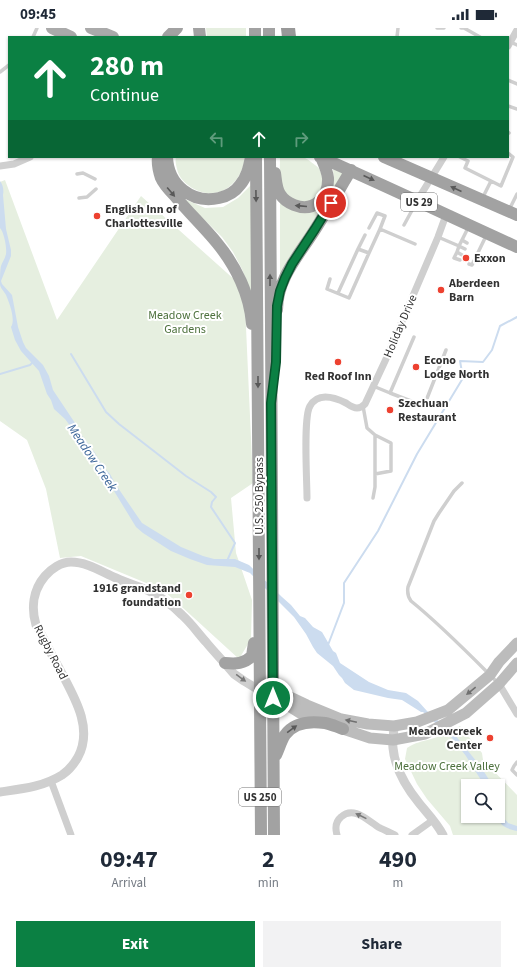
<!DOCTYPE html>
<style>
body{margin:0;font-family:"Source Sans 3",sans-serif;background:#f2f2f3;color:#1f2937;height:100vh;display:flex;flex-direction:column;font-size:15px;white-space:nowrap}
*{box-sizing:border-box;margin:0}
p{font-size:13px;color:#747a83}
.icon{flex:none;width:22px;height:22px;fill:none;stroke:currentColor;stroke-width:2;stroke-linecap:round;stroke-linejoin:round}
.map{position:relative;height:807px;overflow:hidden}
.side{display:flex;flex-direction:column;background:#fff;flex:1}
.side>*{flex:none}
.guide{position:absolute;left:8px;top:8px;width:501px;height:122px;border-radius:0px;box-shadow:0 1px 3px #0004;background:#0b8043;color:#fff;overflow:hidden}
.fabs{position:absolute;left:461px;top:751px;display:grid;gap:8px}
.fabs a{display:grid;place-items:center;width:44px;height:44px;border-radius:0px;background:#fff;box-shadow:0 1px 3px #0004;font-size:20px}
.pin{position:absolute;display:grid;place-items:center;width:34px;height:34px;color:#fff;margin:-17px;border:2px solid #fff;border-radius:50%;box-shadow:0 1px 4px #0007}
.me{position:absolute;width:44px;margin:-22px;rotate:0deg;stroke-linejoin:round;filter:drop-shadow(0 0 3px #0008)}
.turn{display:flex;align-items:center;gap:14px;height:84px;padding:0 16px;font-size:18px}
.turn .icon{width:52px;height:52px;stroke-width:2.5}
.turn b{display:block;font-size:28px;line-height:34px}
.lanes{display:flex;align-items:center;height:38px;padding:0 16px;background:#0003;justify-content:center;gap:20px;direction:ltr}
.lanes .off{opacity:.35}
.eta{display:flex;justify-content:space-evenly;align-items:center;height:68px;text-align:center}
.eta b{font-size:24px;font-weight:700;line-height:28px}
.primary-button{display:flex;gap:8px;margin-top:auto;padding:8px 16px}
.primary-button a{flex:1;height:46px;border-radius:0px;background:#0b8043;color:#fff;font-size:16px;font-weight:700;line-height:46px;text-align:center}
.primary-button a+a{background:#f2f2f3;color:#1f2937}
.status{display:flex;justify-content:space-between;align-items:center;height:28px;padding:0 20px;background:#fff;direction:ltr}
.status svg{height:11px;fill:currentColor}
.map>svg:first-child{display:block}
.green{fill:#e6efe0;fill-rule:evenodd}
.water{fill:#ccdcef}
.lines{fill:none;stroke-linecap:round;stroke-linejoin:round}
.stream{stroke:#ccdcef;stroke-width:2}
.service{stroke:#cfcfcf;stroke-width:3.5}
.minor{stroke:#cfcfcf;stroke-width:7}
.tertiary{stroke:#cfcfcf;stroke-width:9}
.secondary{stroke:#bcbcbc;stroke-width:11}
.primary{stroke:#aaa;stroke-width:12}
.trunk{stroke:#a2a2a2;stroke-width:12}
.motorway{stroke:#999;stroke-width:14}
.oneway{fill:#595959}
.oneway2{fill:#797979}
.oneway3{fill:#707070}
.route-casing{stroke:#07532c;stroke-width:10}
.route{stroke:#0b8043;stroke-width:7}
.poi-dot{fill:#ed4130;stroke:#fff;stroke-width:1.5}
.labels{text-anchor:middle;stroke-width:4;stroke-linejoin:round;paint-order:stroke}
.shield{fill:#fff;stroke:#707070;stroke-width:1}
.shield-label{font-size:11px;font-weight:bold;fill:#323232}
.poi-label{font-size:12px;font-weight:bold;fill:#323232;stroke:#fff;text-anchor:start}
.park-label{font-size:12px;fill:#4c703c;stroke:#fff}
.street-label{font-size:12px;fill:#323232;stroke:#fff}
.water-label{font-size:13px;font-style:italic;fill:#3b6599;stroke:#fff}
</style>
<div class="status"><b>09:45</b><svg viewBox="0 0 49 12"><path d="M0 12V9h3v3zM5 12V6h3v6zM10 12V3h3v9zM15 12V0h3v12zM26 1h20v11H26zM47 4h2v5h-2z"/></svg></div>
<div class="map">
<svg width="517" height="807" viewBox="0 0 517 807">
<rect width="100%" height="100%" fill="#fff"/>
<path class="green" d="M 206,0 L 246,0 L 246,9 L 207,9 Z
M 176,129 L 245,129 C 242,156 218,175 192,160 C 185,155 179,150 177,141 C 176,137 175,133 176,129 Z
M 280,129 C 287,129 295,128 302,129 C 307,130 311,134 315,137 C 320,140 321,144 322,150 C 325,178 289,183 281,157 C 279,148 280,138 280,129 Z
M 333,141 L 344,146 L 280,250 L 280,171 L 293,181 L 331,166 L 334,153 Z
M 5,152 L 57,292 L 141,168 L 236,253 L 245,277 L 253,455 L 231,470 L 236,525 L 252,572 L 251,611 L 239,631 L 193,589 L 163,562 L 81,528 L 60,530 L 46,461 L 27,412 L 0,393 L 0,154 Z
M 251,157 L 251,266 L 242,241 L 233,224 L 222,209 L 182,170 L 205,180 L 223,179 L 238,170 Z
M 460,698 L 482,725 L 483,732 L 517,767 L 517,807 L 453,807 L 450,798 L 427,771 L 417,756 L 405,731 L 407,720 C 416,714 421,714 431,711 C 442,708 451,703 460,698 ZM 468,758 L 498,758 L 498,788 L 468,788 Z"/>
<path class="water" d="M 0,153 C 3,157 4,162 3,167 L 6,201 L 11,222 L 11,228 L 1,253 L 2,256 L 12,267 L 18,299 L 23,314 L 26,320 L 43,337 L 49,348 L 53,362 L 75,395 L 80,405 L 95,425 L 102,437 L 110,446 L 116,457 L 142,495 L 181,519 L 203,528 L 214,531 L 235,531 L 249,537 L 282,569 L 291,577 L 300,588 L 305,590 L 313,599 L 322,604 L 333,623 L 336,625 L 340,635 L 369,654 L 388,662 L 406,665 L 418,673 L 427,683 L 455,707 L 481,739 L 493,758 L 488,758 L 481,752 L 474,741 L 466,728 L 452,710 L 423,684 L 421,684 L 402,672 L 388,670 L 354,662 L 345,655 L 342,650 L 339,647 L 333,638 L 317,625 L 313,619 L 306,606 L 294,589 L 250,545 L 235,539 L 207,537 L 190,531 L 171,523 L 143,505 L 136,499 L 114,463 L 104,451 L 96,434 L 92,430 L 88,428 L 71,399 L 65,391 L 54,381 L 51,372 L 47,366 L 39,343 L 21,323 L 15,312 L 11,299 C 16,292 9,274 6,267 C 4,263 0,260 0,256 C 0,251 0,242 1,238 C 2,234 5,231 6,226 C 7,220 4,204 0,200 Z
M 498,782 C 500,790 505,790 508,795 L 517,798 L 517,803 C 505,800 502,799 496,788 L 498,788 Z"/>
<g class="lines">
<path class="stream" d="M 71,326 L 106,384 L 119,396 L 186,448 L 211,464 L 216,469 L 212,474 L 211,479 L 235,515 L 227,533
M 0,346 L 30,337 L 34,333
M 328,617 L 344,575 L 344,555 L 378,503 L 417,426 L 463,350 L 460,333 L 483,334 L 492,322 L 500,298 L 517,289"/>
<path class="service" d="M 437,0 L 444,0
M 461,0 L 464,0 L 480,9
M 33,9 L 37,0
M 397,9 L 398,0
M 510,14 L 517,17
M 0,44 L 9,37
M 508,52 L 517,56
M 508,78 L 517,81
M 508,104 L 509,105
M 460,129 L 468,133 L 465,140 L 491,153 L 483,169
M 77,146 L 83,145 L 95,151
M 491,153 L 501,158 L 513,129 L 508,125
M 79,170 L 87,169 L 96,161
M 509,180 L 511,178 L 517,166
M 404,197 L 416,175
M 369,200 L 377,185 L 385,188 L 380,201 L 415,216
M 365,207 L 358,221 L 369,225 L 380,201
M 438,209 L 459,218 L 469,198
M 462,212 L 467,215
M 457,224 L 454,230 L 460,232
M 462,227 L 457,224 L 459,218 L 465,221
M 469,236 L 472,237 L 486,208
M 330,251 L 327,261 L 349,270 L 369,225
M 338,265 L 358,221
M 373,358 L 390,365 L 414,309
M 390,365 L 424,378 L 446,322
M 363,378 L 367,400 L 375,407 L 375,446 L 391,443 L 391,415 L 375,407
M 462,455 L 454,463 L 439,485 L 434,493 L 408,559 C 407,565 408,569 411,573 C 442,598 470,627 498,655
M 373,470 L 375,459 L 375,446
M 517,734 L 514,738 L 512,742 L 517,747"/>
<path class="minor" d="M 508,18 L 517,2
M 0,138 L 14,136 L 30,129
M 417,173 L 444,129
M 307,470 C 307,453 303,389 310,378 C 318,364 334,369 346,375 C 349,377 353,380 357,380 C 361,380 363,378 365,376 L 386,331 L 438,209 L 446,187
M 499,656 L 517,686
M 51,753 L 71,807
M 337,807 C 335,800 335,794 341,789 C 354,777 368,793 380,800 C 385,802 390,805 395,807
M 412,807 L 433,792"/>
<path class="tertiary" d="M 394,698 C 394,705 392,713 393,720 C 395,741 406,759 419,775 C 427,785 437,795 443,807
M 0,764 C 21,761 43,759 62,747 C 68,743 74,736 78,729 C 94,699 73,667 59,640 C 51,626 44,611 36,597 C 31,580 33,562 45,548 C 51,541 61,534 71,534 C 87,534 102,544 116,550 C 127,555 137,558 147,562 C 160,568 172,577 182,587 C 191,595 198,605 206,614 C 215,625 225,635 234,646 L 244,653 L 259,662"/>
<path class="secondary" d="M 267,666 L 284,675 L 300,685 L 333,696 L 343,701 L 370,710 L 393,712 L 425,706 L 466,685 L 499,656 L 517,635
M 288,668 L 307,677 L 341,691 L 368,696 L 394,698 L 417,694 L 448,682 L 490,647 L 499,634 L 517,615"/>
<path class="primary" d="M 52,0 L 71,9
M 91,0 L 113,9"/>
<path class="trunk" d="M 199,0 L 200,9
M 269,0 L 269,9
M 168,9 L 177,0
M 255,9 L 255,0
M 158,129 C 157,136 159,144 161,150 C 164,157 169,162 174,167 C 188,184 204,199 217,215 C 236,238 250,267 252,296
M 167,129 C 168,157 192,176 219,170 C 228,168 235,164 240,157 C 247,149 249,139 251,129
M 256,129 L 261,807
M 270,129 L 274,807
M 320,129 C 386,158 451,189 517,219
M 384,129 L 517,187
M 275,145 C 276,151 276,160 280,166 C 283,171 289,175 294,177 C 314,185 329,169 328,150 C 327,142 324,136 321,129
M 277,282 C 277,250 300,226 316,200 C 328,181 339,162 351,142
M 225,635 C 236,636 244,636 252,628 L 254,615
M 267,661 L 273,660 L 288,668
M 276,727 C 279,721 281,713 285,707 C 294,694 311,693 325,695 C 331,696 337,699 343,701"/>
<path class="motorway" d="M 288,0 L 289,9"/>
</g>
<defs><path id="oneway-solid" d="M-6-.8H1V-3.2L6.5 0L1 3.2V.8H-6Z"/></defs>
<g class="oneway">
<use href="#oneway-solid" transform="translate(369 150) rotate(24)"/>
<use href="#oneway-solid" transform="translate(456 161) rotate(-156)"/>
<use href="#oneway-solid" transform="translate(171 164) rotate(50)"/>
<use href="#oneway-solid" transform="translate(256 168) rotate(89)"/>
<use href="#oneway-solid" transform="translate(301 178) rotate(-175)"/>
<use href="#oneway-solid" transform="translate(270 252) rotate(-90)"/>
<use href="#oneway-solid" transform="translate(258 354) rotate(90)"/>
<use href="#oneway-solid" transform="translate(259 526) rotate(90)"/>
<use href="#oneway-solid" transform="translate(292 701) rotate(-36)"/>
</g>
<g class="oneway2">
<use href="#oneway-solid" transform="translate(241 650) rotate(36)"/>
<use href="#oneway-solid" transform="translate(361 788) rotate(-154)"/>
</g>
<g class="oneway3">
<use href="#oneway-solid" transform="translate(471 663) rotate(141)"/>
<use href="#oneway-solid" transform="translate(351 693) rotate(-168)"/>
</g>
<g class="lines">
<defs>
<path id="route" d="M 273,670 L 271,375 L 276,334 L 277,278 L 280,263 L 285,250 L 292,236 L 315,201 L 331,175"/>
</defs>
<use href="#route" class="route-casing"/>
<use href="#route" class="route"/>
</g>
<g class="poi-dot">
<circle cx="97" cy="188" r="4"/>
<circle cx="466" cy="230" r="4"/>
<circle cx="441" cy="262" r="4"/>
<circle cx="338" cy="334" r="4"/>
<circle cx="416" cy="339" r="4"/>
<circle cx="390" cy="382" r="4"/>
<circle cx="189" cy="567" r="4"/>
<circle cx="490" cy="710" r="4"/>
</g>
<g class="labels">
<g class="shield">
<rect x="401" y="165" width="36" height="18" rx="3"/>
<rect x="239" y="760" width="42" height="18" rx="3"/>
</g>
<g class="shield-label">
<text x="419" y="178">US 29</text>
<text x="260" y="773">US 250</text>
</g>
<g class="poi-label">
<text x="105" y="185">English Inn of<tspan x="105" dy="14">Charlottesville</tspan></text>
<text x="474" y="234">Exxon</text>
<text x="449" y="259">Aberdeen<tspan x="449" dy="14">Barn</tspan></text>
<text x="424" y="336">Econo<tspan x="424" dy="14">Lodge North</tspan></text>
<text x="338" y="352" text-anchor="middle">Red Roof Inn</text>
<text x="398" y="379">Szechuan<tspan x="398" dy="14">Restaurant</tspan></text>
<text x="181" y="564" text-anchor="end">1916 grandstand<tspan x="181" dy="14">foundation</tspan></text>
<text x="482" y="707" text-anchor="end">Meadowcreek<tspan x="482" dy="14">Center</tspan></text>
</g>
<g class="park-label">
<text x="185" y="291">Meadow Creek<tspan x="185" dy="14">Gardens</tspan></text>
<text x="447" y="742">Meadow Creek Valley</text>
</g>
<g class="street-label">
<text transform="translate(400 298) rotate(-67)" y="4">Holiday Drive</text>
<text transform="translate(259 468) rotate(-90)" y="4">U.S. 250 Bypass</text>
<text transform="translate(51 624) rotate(63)" y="4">Rugby Road</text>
</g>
<g class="water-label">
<text transform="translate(93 429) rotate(56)" y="5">Meadow Creek</text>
</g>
</g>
</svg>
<div class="fabs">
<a><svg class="icon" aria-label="search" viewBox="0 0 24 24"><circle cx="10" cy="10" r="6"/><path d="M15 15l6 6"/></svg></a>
</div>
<div class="pin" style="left:331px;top:175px;background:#d93025"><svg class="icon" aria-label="arrive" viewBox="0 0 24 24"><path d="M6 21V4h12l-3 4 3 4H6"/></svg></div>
<svg class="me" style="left:273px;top:670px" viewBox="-20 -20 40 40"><circle r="17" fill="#0b8043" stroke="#fff" stroke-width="3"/><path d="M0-11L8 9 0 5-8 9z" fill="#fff"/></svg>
<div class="guide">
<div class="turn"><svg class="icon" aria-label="ahead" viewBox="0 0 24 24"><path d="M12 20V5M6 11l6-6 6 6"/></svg><div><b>280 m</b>Continue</div></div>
<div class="lanes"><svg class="icon off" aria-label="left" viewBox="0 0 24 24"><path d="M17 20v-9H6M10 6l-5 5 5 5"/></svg><svg class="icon" aria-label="ahead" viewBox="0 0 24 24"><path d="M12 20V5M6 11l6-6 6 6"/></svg><svg class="icon off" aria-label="right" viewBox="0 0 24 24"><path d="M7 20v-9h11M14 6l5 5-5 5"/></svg></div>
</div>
</div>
<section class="side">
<div class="eta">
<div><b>09:47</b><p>Arrival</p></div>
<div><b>2</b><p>min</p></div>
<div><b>490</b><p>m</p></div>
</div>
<div class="primary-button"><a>Exit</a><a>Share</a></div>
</section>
